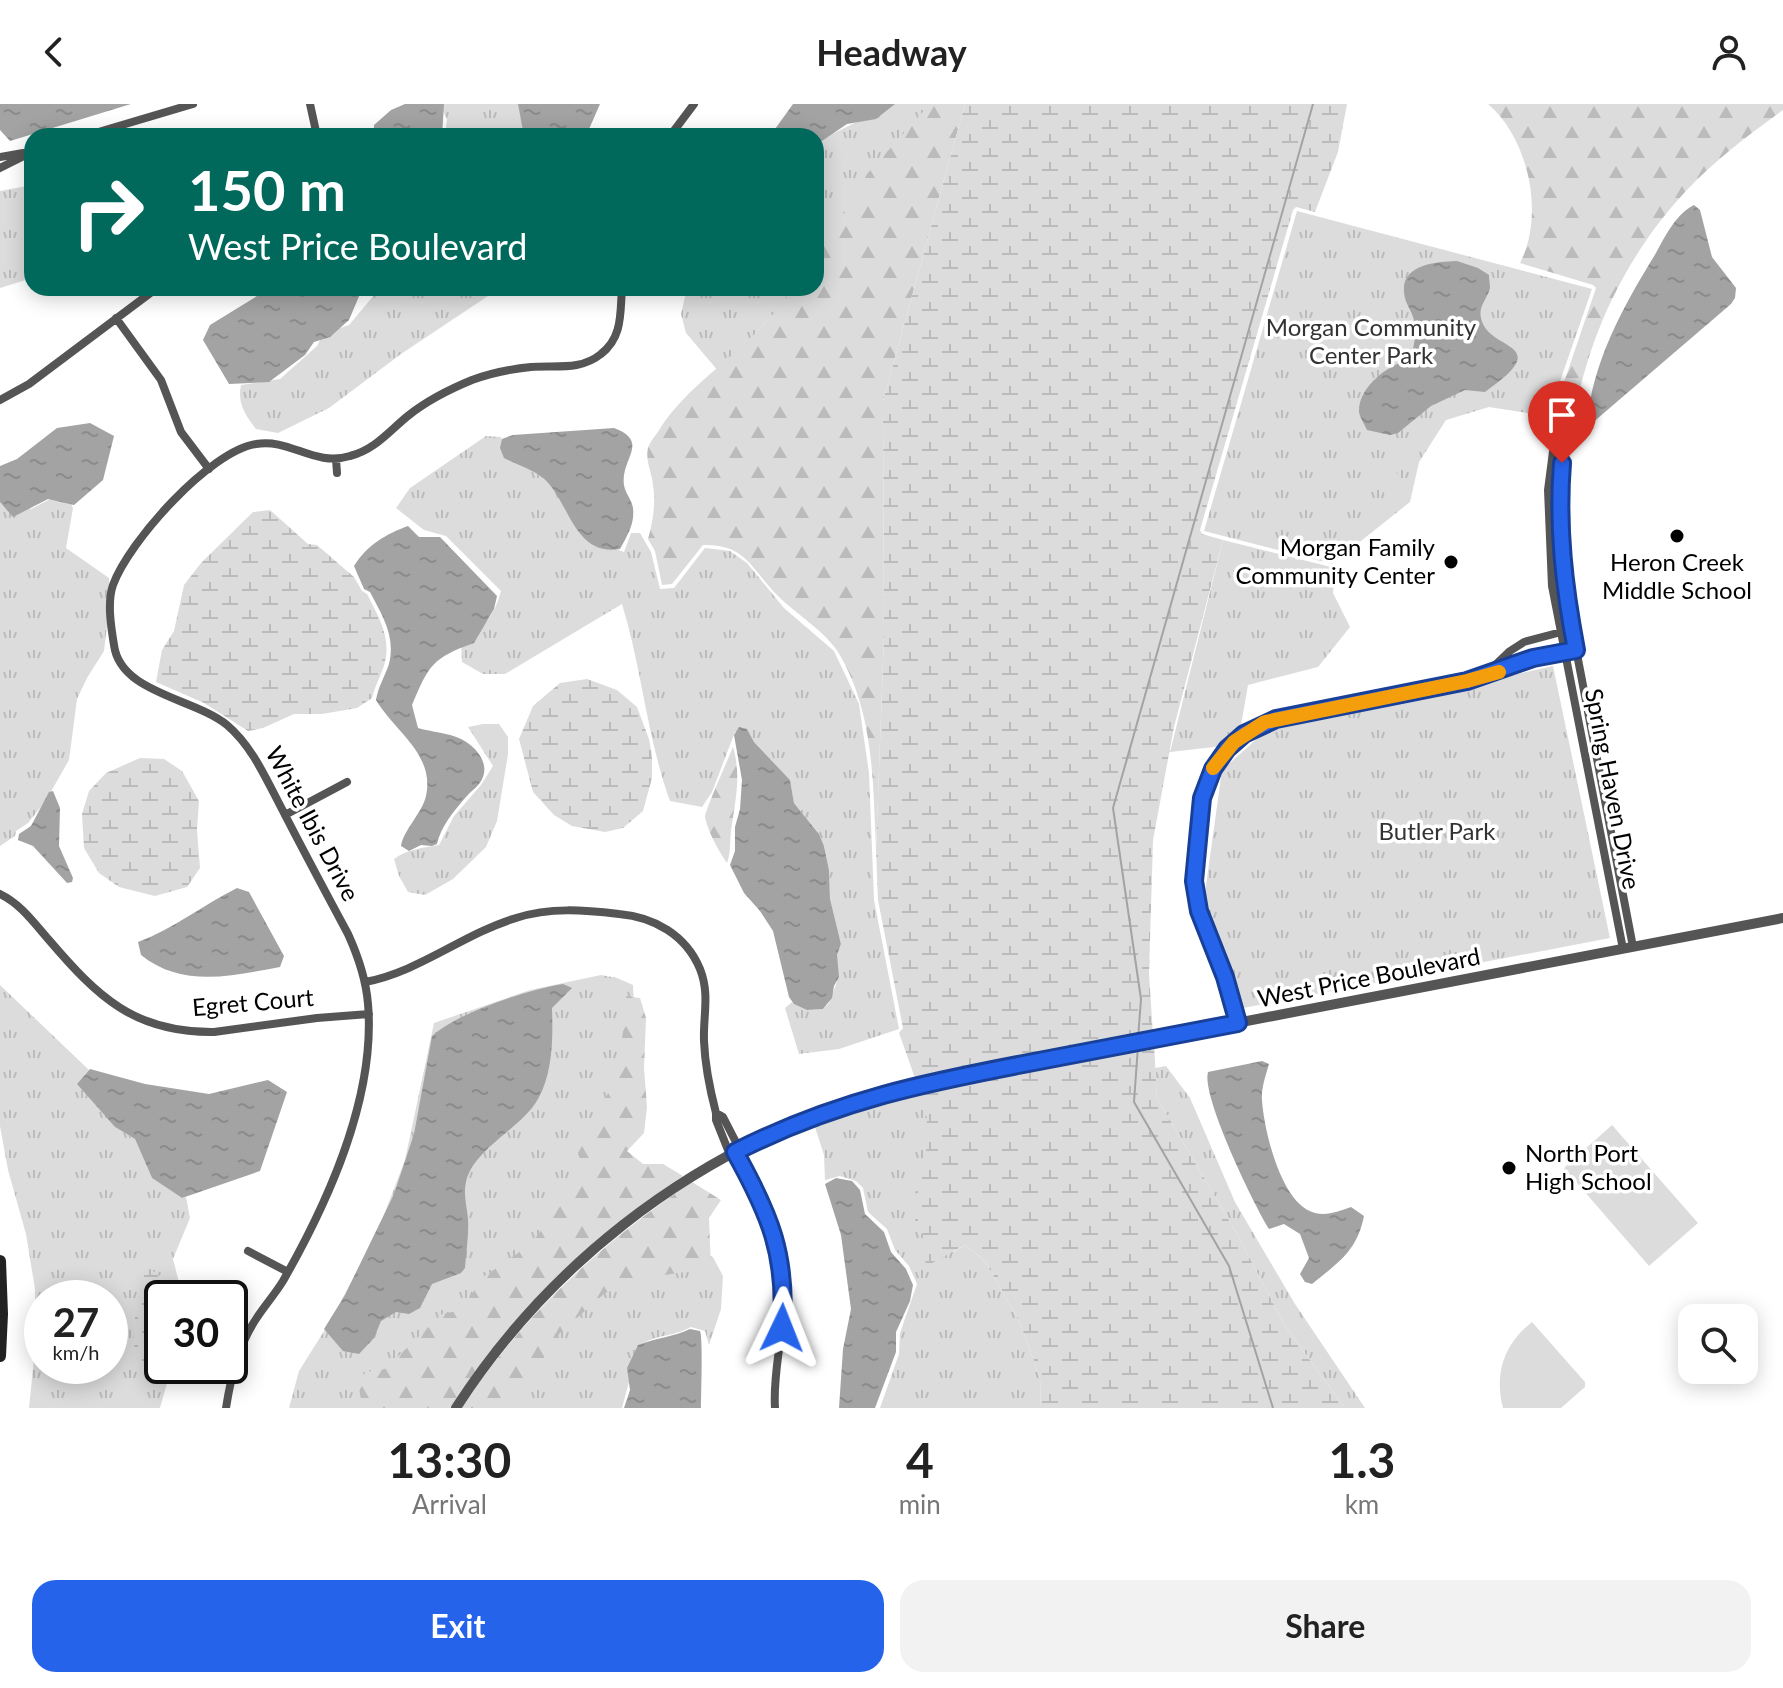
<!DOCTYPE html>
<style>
body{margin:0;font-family:Lato,sans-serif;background:#f2f2f2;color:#222;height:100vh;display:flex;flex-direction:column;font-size:30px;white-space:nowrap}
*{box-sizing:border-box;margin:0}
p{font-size:26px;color:#767676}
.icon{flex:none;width:44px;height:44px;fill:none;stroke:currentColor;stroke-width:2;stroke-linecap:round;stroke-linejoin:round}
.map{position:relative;height:1304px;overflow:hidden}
.sheet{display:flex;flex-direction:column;background:#fff;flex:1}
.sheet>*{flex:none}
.top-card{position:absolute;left:24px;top:24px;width:800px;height:168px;border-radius:24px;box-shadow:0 4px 20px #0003;background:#00695c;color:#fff;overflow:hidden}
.fabs{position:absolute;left:1678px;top:1200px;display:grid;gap:16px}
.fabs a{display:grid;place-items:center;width:80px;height:80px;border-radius:16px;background:#fff;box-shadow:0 4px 20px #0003;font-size:40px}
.speed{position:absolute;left:24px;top:1176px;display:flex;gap:16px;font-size:40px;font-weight:700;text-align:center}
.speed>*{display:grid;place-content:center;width:104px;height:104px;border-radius:50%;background:#fff;box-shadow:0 4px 20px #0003;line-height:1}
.speed small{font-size:20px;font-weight:400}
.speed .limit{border:4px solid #111;border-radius:12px;background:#fff;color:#111}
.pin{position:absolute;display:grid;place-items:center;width:68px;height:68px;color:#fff;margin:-82px -34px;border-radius:50% 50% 50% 0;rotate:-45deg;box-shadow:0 0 8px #0007}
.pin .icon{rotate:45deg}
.me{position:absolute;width:88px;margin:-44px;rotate:2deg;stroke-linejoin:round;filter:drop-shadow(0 0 6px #0008)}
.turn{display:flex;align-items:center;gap:28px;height:168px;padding:0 32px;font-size:36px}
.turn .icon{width:104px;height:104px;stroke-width:2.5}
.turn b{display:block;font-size:56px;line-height:68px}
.eta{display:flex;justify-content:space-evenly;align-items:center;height:136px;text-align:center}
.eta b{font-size:48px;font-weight:700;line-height:56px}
.action{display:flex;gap:16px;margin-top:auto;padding:16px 32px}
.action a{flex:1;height:92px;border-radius:24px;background:#2563eb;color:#fff;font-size:32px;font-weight:700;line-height:92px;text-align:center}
.action a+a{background:#f2f2f2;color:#222}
header{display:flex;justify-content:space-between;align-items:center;height:104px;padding:0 32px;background:#fff;font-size:36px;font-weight:700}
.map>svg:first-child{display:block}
.grass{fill:url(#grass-tufts);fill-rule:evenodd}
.forest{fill:url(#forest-firs)}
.wetland{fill:url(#wetland-marsh)}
.pitch{fill:#dcdcdc}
.water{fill:url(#water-ripples)}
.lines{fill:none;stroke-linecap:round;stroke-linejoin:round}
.stream{stroke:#a3a3a3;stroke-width:2}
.minor{stroke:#555;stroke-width:8}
.tertiary{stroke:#555;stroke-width:10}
.secondary{stroke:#222;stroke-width:12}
.route-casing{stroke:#184099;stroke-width:20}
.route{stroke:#2563eb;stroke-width:14}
.slow{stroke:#f59e0b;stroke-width:14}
.poi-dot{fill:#000;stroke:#fff;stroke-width:3}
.labels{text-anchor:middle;stroke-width:7;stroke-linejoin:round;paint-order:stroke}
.park-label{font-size:24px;fill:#333;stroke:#fff}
.poi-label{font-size:24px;fill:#000;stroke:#fff;text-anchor:end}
.street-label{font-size:24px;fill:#000;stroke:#fff}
</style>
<header><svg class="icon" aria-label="back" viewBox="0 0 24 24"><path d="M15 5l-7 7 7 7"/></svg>Headway<svg class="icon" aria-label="person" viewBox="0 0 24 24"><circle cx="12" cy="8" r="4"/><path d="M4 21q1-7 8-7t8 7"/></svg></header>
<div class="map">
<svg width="1783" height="1304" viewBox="0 0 1783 1304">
<defs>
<pattern id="grass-tufts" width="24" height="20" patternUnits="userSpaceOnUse" patternTransform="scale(2)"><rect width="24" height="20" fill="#dcdcdc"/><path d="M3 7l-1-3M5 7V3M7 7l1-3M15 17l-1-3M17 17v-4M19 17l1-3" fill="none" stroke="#bbb"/></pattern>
<pattern id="forest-firs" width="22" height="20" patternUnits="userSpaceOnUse" patternTransform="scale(2)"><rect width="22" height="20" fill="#dcdcdc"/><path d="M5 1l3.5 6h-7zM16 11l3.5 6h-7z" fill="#bbb"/></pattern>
<pattern id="wetland-marsh" width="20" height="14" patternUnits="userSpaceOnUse" patternTransform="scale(2)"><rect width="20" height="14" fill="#dcdcdc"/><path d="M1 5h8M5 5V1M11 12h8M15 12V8" fill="none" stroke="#bbb"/></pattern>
<pattern id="water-ripples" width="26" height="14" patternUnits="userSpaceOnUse" patternTransform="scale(2)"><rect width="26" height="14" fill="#a3a3a3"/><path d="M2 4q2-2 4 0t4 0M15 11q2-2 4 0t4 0" fill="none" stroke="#8b8b8b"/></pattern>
</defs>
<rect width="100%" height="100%" fill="#fff"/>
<path class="grass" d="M 439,0 L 518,0 L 528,32 L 445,32 L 447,15 Z
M 893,0 L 936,0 L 816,159 L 816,38 Z
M 32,81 L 32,174 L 0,184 L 0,87 Z
M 1297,107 L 1592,185 L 1548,312 L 1489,303 L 1446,316 L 1419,358 L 1410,398 L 1332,460 L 1204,427 Z
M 380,184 L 500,184 L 401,250 L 329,304 L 278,329 L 256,325 C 245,311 237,299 241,281 L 280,275 L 317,242 L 323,230 L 349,221 Z
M 687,184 L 799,184 L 719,268 L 686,229 L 681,210 Z
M 486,332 L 501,333 L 505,346 L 551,380 L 608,442 L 624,448 L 631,429 L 640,429 L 651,448 L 660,485 L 674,484 L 705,444 L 730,447 L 747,459 L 784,504 L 834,547 L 859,600 L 869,669 L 874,796 L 899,925 L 839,945 L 799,950 L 785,904 L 792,898 L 807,906 L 823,905 L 829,899 L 837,878 L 837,851 L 841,840 L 830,796 L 829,766 L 824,742 L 817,727 L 794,699 L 790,676 L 754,638 L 747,625 L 735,628 L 712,688 L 702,703 L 670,697 C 647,634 642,565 622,500 L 505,570 L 483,570 L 462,558 L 461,539 C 482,527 495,511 501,487 L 446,432 L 424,426 L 396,404 L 410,384 Z
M 56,392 L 71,400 L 73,404 L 66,444 L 109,474 L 110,497 L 104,547 L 87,574 L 77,595 L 69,656 L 45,698 L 28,719 L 16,727 L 15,732 L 0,742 L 0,394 L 31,405 Z
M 1223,436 L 1335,464 L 1333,489 L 1350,523 L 1318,563 L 1248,581 L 1240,627 L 1223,642 L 1170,648 Z
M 1553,562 L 1610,834 L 1243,904 L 1204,796 L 1222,666 L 1268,625 Z
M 483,620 L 499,620 L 508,633 L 508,650 L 497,717 L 486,743 L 453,775 L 425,791 L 408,788 L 399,772 L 394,755 C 407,745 423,744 439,741 L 454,712 L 481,681 L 493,662 L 468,623 Z
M 601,871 L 617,874 L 633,881 L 634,919 L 587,1074 L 393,1304 L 289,1304 L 299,1267 L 331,1216 L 377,1129 L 405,1056 L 434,919 L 530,886 Z
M 0,881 L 89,966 L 82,974 L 115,1023 L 135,1035 L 152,1074 L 182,1094 L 186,1093 L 190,1114 L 173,1155 L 183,1194 L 162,1194 L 162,1262 L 172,1262 L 160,1304 L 29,1304 L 35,1245 L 35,1185 L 26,1130 L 8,1066 L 0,1022 ZM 42,1194 L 110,1194 L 110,1262 L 42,1262 Z
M 1166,962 L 1190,994 L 1235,1098 L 1295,1200 L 1365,1304 L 1345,1304 L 1285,1222 L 1237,1130 L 1157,994 L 1155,964 Z
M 918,986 L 930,1014 L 953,1148 L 965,1141 L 985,1157 L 1020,1219 L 1040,1274 L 1041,1304 L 880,1304 L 899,1250 L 900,1229 L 917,1180 L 909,1162 L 895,1146 L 887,1125 L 868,1108 L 863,1084 L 856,1077 L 840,1072 L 825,1076 L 824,1051 L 813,1017 L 870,998 Z
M 690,1145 L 713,1153 L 723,1172 L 721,1205 L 709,1241 L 705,1227 L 691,1223 C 672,1233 659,1230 639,1241 L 622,1304 L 495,1304 L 618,1153 Z"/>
<path class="forest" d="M 930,0 L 965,0 L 883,297 L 884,532 L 876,745 C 873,678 874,607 838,548 C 825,527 793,508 775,489 C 750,462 744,440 703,441 L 672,480 L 662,481 L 655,447 L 648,435 C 653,417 656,400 653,381 C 652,369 645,357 648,344 C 650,337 657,330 661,323 C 696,270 761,240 791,184 L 816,184 L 816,139 L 826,122 L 846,108 L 867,70 Z
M 1488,0 L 1783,0 L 1783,6 C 1748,31 1714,57 1685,88 C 1627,150 1587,233 1574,316 L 1577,294 L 1568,292 L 1564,313 L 1561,312 L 1565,291 L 1560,290 L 1596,184 L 1593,181 L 1520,159 C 1545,111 1529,35 1488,0 Z
M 733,643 C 741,670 736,693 732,720 C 729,734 732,745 727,759 C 718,746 708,728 705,713 C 704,709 729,653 733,643 Z
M 626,892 L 640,894 L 646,914 L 644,964 L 647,1003 L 644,1029 L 627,1047 L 643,1060 L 663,1060 L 683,1072 C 590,1133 511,1210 451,1304 L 368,1304 L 361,1296 L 358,1278 L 366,1268 L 385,1265 L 442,1210 L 462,1206 L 482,1174 L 531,1140 L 553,1110 L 580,1082 L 585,1069 L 576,1044 C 615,992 618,962 627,900 Z
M 692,1078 L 721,1096 L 709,1114 L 711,1164 L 658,1172 L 605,1189 L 559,1230 L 555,1243 L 535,1262 L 505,1304 L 462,1304 C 522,1212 601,1139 692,1078 Z"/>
<path class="wetland" d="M 965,0 L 1347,0 L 1338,48 L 1315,108 L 1296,103 L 1293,106 L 1200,426 L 1202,430 L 1223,436 L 1174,623 L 1153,736 L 1149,870 L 1153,931 L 916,977 L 899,929 L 903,924 L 878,796 L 876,745 L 884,532 L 883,297 Z
M 270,406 L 308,440 L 317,441 L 354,473 L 362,487 L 367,490 C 378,512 391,532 385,558 C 382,570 375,581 372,594 L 357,604 L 322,610 L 294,610 L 263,624 L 248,627 L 204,599 L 156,578 L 162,546 L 174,527 L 184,481 L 201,459 L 253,408 Z
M 587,575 L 617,586 L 637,603 L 649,635 L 652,651 L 652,674 L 643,707 L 623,724 L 605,728 L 572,722 L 554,711 L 533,688 L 519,635 L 533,602 L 560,579 Z
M 140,654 L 164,655 L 182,667 L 199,697 L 197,726 L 200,764 L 187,783 L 155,792 L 119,783 L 99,769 L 84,744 L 82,710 L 89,687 L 106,669 Z
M 1154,940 L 1157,994 L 1237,1130 L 1285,1222 L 1345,1304 L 1041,1304 L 1040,1274 L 1020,1219 L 985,1157 L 965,1141 L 923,1164 L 932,1143 L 915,1122 L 916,1080 L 926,1050 L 927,1014 L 918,986 Z
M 147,1163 L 166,1176 L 171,1194 L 162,1194 L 162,1239 L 152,1260 L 136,1261 C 131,1225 135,1197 147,1163 Z"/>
<path class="pitch" d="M 1385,355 L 1408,382 L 1391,397 L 1368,370 Z
M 1612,1021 L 1698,1119 L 1649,1162 L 1564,1064 Z
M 1532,1218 L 1585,1278 L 1585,1283 L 1561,1304 L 1503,1304 C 1494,1269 1504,1240 1532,1218 Z"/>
<path class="water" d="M 0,0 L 131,0 L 10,37 L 0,26 Z
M 405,0 L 444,0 L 442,32 L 374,32 L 374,21 L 391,6 Z
M 518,0 L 600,0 L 586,32 L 524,32 Z
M 793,0 L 895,0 L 876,15 L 847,20 L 816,41 L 816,32 L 770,32 Z
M 1694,101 L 1700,106 L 1712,153 L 1736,184 L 1735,194 L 1731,200 L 1591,320 L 1587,320 C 1592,258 1624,201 1656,149 C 1665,132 1677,109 1694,101 Z
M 1457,157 L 1478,164 L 1489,171 C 1489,176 1490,180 1490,184 C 1488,194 1478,202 1481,214 C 1487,248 1558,237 1485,288 L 1465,286 L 1431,302 L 1398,329 L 1390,331 L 1367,326 C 1365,321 1360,314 1359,308 C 1358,283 1388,261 1410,255 C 1414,243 1417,230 1414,217 C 1413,209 1407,202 1405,194 C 1397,161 1433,158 1457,157 Z
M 270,184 L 367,184 L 360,190 L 349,216 L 330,233 L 314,238 L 305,251 L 269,278 L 229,280 L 203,236 L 210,221 Z
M 90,319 L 114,332 L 103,376 L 74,401 L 48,395 L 13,413 L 0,398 L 0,362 L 17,355 L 57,324 Z
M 614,324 C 651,338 620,355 624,381 C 625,389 632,396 633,404 C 635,420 627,432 620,445 C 573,453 569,395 543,374 C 532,365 516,360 504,354 L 500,344 L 502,335 L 513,331 Z
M 408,422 L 419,433 L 440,433 L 497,492 L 494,505 L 474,539 C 432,554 429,561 412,601 L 418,624 C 432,628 449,629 461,635 C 477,643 493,662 479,680 C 475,685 470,688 466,693 C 454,707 441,722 437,740 L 432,742 L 421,741 L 409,747 L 401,742 C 403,727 422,709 426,692 C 435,650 395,628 376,596 C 378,583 385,572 389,560 C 396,532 382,511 370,488 L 364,485 L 354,462 C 367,441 386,430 408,422 Z
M 739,623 L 747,625 L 754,638 L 790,676 L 794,699 L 819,730 L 824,742 L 829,766 L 830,795 L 841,840 L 837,851 L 839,873 L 834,882 L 832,894 L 823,905 L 807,906 L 794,900 L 789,893 L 773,827 L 760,807 L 744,789 L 730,761 L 735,747 L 735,723 L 740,705 L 742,676 L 734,631 Z
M 53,687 L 60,704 L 59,742 L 73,774 L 72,778 L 67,779 L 33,742 L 18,736 L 19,730 L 31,722 L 49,688 Z
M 237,784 L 249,788 L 284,852 L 280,863 C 231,872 182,884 141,851 L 138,838 C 173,825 203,801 237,784 Z
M 563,880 L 572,884 L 552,904 C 553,934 553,968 538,995 C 522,1024 473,1045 466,1078 C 463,1090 467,1103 468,1115 C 469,1131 466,1148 465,1164 L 461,1169 L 432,1180 L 420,1204 L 409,1210 L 396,1208 L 381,1217 L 374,1234 L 359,1250 L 343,1247 L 324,1225 L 345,1191 L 394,1090 L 414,1030 L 432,932 C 459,908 527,886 563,880 Z
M 1262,957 L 1269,960 C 1266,971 1261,984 1262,996 C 1264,1026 1281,1101 1315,1109 C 1328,1112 1339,1107 1351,1103 L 1364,1112 C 1357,1147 1339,1158 1312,1180 L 1305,1178 L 1300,1170 L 1309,1154 L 1300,1130 L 1284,1120 L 1269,1125 C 1254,1101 1201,992 1208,968 Z
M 90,965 L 145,980 L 209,990 L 268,976 L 287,988 L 260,1067 L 182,1094 L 152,1074 L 135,1035 L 115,1023 L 77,980 Z
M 836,1074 L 852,1077 L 860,1086 L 865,1110 L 884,1128 L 891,1148 L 906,1165 L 913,1181 L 910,1197 L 896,1228 L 896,1248 L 875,1304 L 839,1304 L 843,1245 L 851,1205 L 841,1131 L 825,1080 Z
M 690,1225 L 700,1227 C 703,1234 701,1290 701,1304 L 624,1304 L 630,1286 L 627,1264 L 638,1241 C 655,1234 673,1233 690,1225 Z"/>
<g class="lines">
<path class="stream" d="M 1138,935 L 1141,895 L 1113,704 L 1313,0
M 1138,942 L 1134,998 L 1229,1162 L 1273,1304"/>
<path class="minor" d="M 310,0 L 317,32
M 85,32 L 193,0
M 670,32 L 694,0
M 0,53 L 23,49
M 0,64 L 32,48
M 116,214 L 161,276 L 181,328 L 209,365
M 1560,294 L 1548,386 L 1552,482 L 1623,845
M 0,296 L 29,280 L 157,184
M 1572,297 C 1557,366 1557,433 1568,503 L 1633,843
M 336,355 L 337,369
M 1487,569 L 1510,547 L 1524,538 L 1565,527
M 285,711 L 347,678
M 0,790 C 21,800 34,819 49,836 C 97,892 134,929 214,928 L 317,914 L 369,910
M 365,878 C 419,868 463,830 516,814 C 550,803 584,806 619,810 C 654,813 686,831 700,865 C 710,890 703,912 704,937 C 705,962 710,986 716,1009 L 716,1016 L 730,1051
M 1238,919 L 1225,873 L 1199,807 L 1194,777 L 1202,694 L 1213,665 L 1227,645 L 1244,630 L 1276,615 L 1467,577 L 1533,554 L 1576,546
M 716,1009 L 723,1013 L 740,1046
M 735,1048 C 767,1106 787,1150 782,1218 C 780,1247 773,1274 775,1304
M 248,1147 L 288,1168
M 226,1304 C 231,1272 239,1239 258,1212 C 266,1200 275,1190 283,1177 C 328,1098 376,994 368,900 C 366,875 358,852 348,830 C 326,789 304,748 283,707 C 267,677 253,643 227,621 C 194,594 120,589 114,541 C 111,523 107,498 113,481 C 129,437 210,347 256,340 C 290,334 314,363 350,352 C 375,346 390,326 409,311 C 428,296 450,285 472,276 C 491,269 511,265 531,263 C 556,261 580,267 601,250 C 623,233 620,209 622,184"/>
<path class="tertiary" d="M 456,1304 C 547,1163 683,1057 840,1002 C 873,991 907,984 940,976 L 1783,814"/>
<path class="secondary" d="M 0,1157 L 2,1210 L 0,1252"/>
</g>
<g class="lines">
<defs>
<path id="route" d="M 782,1224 C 787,1151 770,1111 735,1048 C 837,996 928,978 1039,957 C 1106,944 1172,931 1238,919 L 1225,873 L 1199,807 L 1194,777 L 1202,694 L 1213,665 L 1227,645 L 1244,630 L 1276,615 L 1467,577 L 1533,554 L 1576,546 C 1564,483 1557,423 1562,359"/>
</defs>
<use href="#route" class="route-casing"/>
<use href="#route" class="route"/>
<path class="slow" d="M 1213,664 L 1234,638 L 1265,618 L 1467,577 L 1499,568"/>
</g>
<g class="poi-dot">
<circle cx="1677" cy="432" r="8"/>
<circle cx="1451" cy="458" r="8"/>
<circle cx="1509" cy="1064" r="8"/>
</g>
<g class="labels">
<g class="park-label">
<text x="1371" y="232">Morgan Community<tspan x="1371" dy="28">Center Park</tspan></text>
<text x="1437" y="736">Butler Park</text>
</g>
<g class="poi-label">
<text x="1435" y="452">Morgan Family<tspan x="1435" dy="28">Community Center</tspan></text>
<text x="1677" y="467" text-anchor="middle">Heron Creek<tspan x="1677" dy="28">Middle School</tspan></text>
<text x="1525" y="1058" text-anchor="start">North Port<tspan x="1525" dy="28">High School</tspan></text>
</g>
<g class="street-label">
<text transform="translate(1612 685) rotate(79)" y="8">Spring Haven Drive</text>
<text transform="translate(312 720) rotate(62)" y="8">White Ibis Drive</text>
<text transform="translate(1369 874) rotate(-11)" y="8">West Price Boulevard</text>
<text transform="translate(253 899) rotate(-5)" y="8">Egret Court</text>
</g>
</g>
</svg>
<div class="fabs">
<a><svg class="icon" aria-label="search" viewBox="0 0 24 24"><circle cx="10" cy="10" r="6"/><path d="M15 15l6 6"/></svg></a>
</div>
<div class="speed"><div>27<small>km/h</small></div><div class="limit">30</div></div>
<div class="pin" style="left:1562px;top:359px;background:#d93025"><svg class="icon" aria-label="arrive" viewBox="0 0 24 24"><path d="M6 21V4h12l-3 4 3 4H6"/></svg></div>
<svg class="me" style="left:782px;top:1224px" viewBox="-20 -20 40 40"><path d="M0-17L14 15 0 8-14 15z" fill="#2563eb" stroke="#fff" stroke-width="4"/></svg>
<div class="top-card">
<div class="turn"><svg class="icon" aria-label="right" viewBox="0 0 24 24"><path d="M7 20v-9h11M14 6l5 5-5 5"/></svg><div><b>150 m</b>West Price Boulevard</div></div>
</div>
</div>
<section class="sheet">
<div class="eta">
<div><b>13:30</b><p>Arrival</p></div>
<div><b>4</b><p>min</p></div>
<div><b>1.3</b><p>km</p></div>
</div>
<div class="action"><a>Exit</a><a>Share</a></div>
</section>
